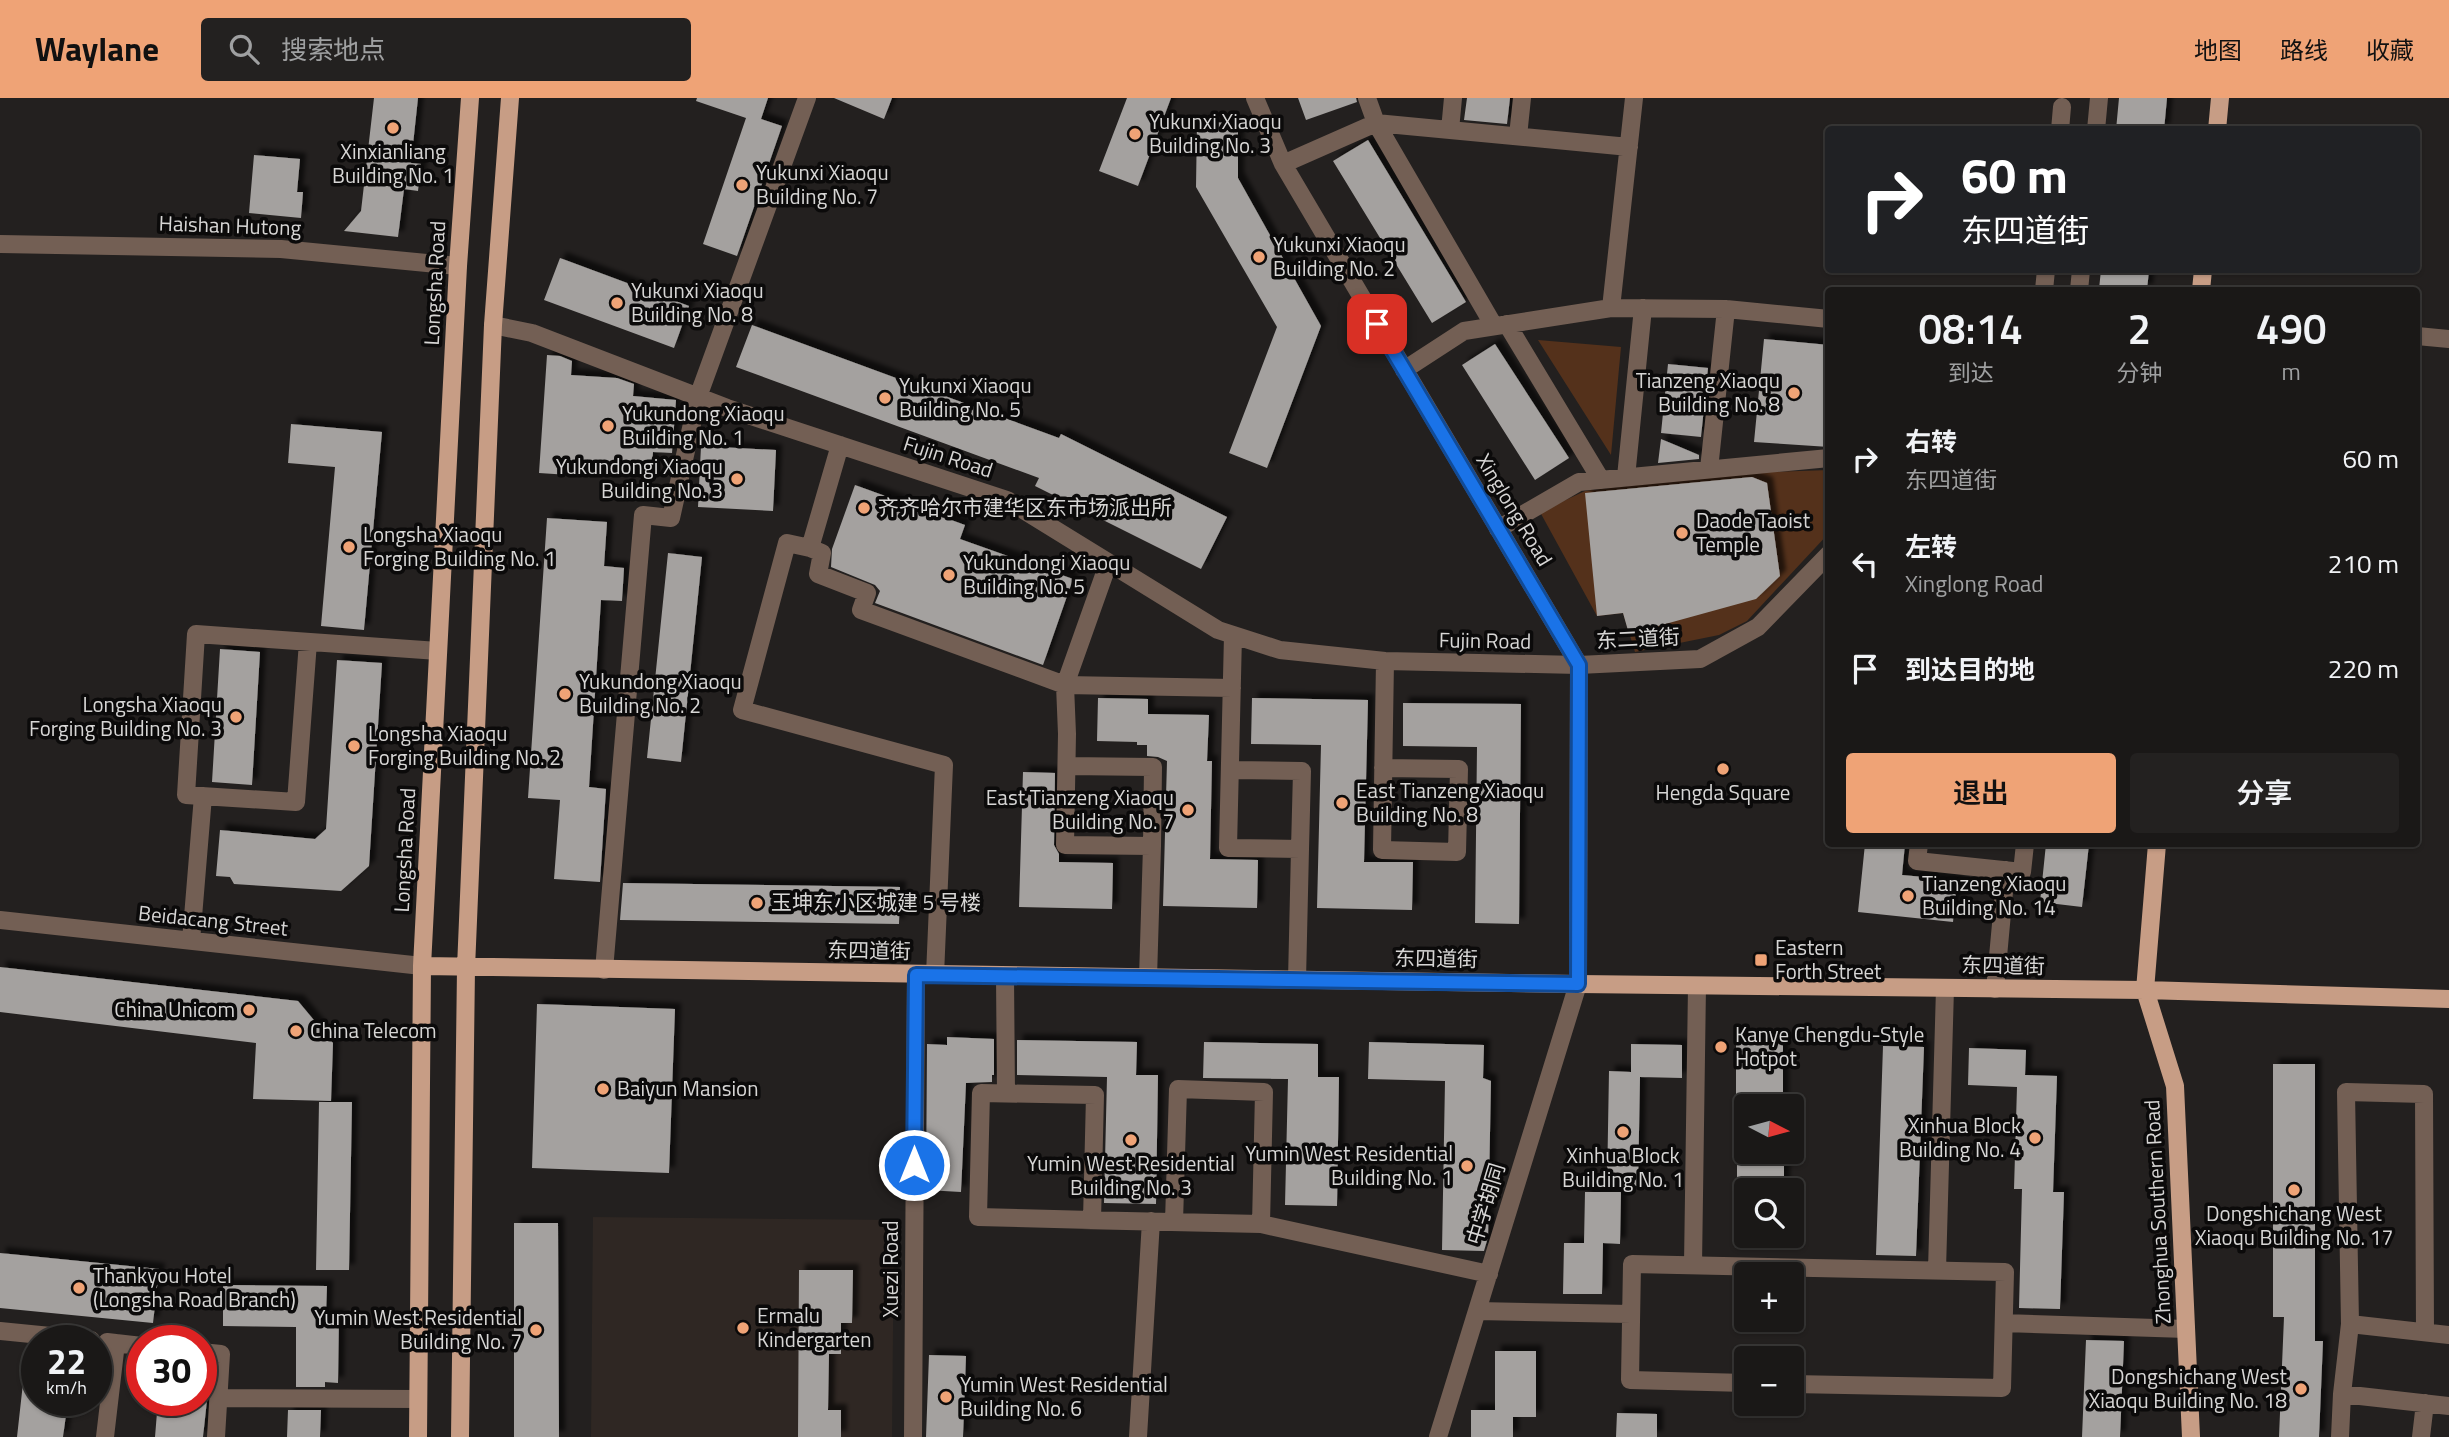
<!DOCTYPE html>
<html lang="zh">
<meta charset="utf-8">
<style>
body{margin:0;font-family:"Titillium Web","Noto Sans SC",sans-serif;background:#232120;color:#f1f3f6;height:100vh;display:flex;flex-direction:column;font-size:26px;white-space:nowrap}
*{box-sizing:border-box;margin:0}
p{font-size:23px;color:#9fa0a1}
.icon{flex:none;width:38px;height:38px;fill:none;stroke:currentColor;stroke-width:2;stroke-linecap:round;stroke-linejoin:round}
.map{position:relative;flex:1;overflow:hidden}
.side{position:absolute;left:1825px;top:189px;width:595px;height:560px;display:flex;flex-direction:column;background:#1a1817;border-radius:7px;box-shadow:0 2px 5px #0004,0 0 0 2px #383736}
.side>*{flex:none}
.guide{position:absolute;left:1825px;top:28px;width:595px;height:147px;border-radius:7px;box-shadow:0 2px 5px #0004,0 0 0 2px #383736;background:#202124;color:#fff;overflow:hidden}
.needle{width:46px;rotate:96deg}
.fabs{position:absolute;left:1734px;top:996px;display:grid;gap:14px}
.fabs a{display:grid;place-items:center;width:70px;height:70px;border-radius:7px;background:#1a1817;box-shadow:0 2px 5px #0004,0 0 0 2px #383736;font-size:35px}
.speed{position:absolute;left:21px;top:1227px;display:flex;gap:14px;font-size:35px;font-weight:700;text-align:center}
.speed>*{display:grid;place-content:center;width:91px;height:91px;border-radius:50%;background:#1a1817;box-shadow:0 2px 5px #0004,0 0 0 2px #383736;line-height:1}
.speed small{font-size:18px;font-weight:400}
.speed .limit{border:10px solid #d22;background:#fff;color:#111}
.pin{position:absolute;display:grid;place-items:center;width:60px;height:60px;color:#fff;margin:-30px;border-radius:14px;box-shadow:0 4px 10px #0006}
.me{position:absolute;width:77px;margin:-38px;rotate:0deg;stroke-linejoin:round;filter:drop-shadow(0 0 5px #0008)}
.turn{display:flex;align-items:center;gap:24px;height:147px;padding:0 21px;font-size:32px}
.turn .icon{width:91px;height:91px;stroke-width:2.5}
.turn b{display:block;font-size:49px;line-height:60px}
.eta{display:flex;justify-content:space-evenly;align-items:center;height:119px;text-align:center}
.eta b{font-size:42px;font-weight:600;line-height:49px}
.primary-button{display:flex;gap:14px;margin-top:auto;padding:14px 21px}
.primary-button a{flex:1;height:80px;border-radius:7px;background:#efa376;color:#111;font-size:28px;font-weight:600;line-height:80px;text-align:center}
.primary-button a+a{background:#232120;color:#f1f3f6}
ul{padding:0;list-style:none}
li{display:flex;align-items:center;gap:21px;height:105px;padding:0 21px}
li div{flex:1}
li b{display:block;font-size:26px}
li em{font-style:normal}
header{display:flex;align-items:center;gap:42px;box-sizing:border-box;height:98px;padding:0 35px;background:#efa376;color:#111}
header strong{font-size:33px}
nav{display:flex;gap:38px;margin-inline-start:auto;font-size:24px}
.search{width:490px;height:63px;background:#232120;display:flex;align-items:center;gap:18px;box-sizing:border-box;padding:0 24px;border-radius:7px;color:#9fa0a1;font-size:26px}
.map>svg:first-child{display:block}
.built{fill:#2f2723}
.green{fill:#54311b}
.building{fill:#a4a19f;filter:url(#shadow)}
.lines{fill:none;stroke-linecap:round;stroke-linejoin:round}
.minor{stroke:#735f54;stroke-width:18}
.major{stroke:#c79d85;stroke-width:18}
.route-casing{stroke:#114b97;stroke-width:18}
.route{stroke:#1a73e8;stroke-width:12}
.poi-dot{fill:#efa376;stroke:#0b0a0a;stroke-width:2.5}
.labels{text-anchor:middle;stroke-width:7;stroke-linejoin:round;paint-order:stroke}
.poi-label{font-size:21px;fill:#d7d6d5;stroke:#0b0a0a;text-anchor:start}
.street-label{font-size:21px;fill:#d7d6d5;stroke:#0b0a0a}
</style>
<header>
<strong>Waylane</strong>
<div class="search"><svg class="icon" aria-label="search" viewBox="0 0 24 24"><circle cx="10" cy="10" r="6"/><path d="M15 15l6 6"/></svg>搜索地点</div>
<nav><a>地图</a><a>路线</a><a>收藏</a></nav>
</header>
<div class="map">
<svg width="2449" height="1339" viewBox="0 0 2449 1339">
<defs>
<filter id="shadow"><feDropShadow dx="6" dy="-6" stdDeviation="2" flood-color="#0009"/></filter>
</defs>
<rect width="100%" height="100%" fill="#23201f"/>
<path class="built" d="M 593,1119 L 894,1122 L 892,1339 L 591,1339 Z"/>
<path class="green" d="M 1538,242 L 1621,249 L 1611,357 Z
M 1829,372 L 1829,435 L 1747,523 L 1719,537 L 1635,554 L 1623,515 L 1597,518 L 1540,414 L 1585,393 L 1742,375 Z"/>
<path class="building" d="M 374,0 L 418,0 L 411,65 L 421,66 L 418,93 L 404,91 L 398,139 L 344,133 L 361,113 Z
M 697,0 L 768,0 L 761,21 L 782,28 L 737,158 L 703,146 L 746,20 L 696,3 Z
M 834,0 L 892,0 L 884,21 Z
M 1127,0 L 1171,0 L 1138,88 L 1099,73 Z
M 1298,0 L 1356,0 L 1357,4 L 1306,22 Z
M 1467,0 L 1510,0 L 1507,26 L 1464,22 Z
M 2119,0 L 2167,0 L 2164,32 L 2116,32 Z
M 1197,24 L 1238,25 L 1238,80 L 1321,228 L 1267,370 L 1229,355 L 1277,229 L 1196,89 Z
M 1368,42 L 1466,204 L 1432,225 L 1333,63 Z
M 254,57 L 300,61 L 297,94 L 303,94 L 301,120 L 249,115 Z
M 560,160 L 689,208 L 674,250 L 544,202 Z
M 2101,172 L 2149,172 L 2147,192 L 2099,191 Z
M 752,227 L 1059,340 L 1061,336 L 1227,419 L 1201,471 L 1035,388 L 1039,380 L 736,269 Z
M 1764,241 L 1829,247 L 1829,349 L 1754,344 Z
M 1495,246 L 1569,360 L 1535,382 L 1462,267 Z
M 547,257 L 560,258 L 572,263 L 571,277 L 617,280 L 634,286 L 633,298 L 676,302 L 672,355 L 653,354 L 652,367 L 601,364 L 600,379 L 539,375 Z
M 1668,266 L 1708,270 L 1701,339 L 1661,335 Z
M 291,326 L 382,334 L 364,532 L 321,528 L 335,369 L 288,365 Z
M 1661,341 L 1699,357 L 1699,361 L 1658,365 Z
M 701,348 L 776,352 L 773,413 L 698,409 Z
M 1752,379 L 1767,385 L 1780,478 L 1756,501 L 1629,536 L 1623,515 L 1597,518 L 1585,395 Z
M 855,387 L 965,427 L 960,441 L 1073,481 L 1043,567 L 875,505 L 880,493 L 875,487 L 831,469 L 832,451 Z
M 547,420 L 607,424 L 604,468 L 624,470 L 622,503 L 601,502 L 589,689 L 606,691 L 600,784 L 554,781 L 560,702 L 528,700 Z
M 668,455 L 702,459 L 681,664 L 647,660 Z
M 220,551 L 260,554 L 252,687 L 212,684 Z
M 337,562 L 382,565 L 369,768 L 341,793 L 234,786 L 230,779 L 216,778 L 220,732 L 315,741 L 326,731 Z
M 1098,600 L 1148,601 L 1148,616 L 1209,617 L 1207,663 L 1212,663 L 1210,761 L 1258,762 L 1257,810 L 1163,808 L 1167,663 L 1158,659 L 1147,658 L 1147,647 L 1137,647 L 1137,644 L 1097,643 Z
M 1252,600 L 1368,602 L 1364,764 L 1413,764 L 1412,812 L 1317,810 L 1321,647 L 1251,646 Z
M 1403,605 L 1521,606 L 1519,826 L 1475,825 L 1477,649 L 1403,648 Z
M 1023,674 L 1055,675 L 1054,747 L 1059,756 L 1059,764 L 1113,765 L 1112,811 L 1019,809 Z
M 1865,746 L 1905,746 L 1902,777 L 1957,782 L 1953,824 L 1858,814 Z
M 2046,746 L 2089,746 L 2082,809 L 2040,804 Z
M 623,785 L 900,789 L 899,826 L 620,822 Z
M 0,869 L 298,903 L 333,945 L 331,1003 L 253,1001 L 256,945 L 0,914 Z
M 537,906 L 675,911 L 669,1075 L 532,1070 Z
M 947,939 L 994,941 L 994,977 L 992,977 L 992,984 L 966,985 L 961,1094 L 926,1092 L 927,946 L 947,947 Z
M 1017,942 L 1137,944 L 1136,977 L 1158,977 L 1156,1106 L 1104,1105 L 1107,979 L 1017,977 Z
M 1204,944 L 1318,946 L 1318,979 L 1339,979 L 1337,1108 L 1285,1107 L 1288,981 L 1203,980 Z
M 1369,944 L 1484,947 L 1483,980 L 1491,983 L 1488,1139 L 1484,1153 L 1442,1152 L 1445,983 L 1368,981 Z
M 1783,944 L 1783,1008 L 1736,1008 L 1736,945 Z
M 1631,946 L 1682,947 L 1682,980 L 1640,979 L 1638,1088 L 1607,1088 L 1609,973 L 1631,974 Z
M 1883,948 L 1924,949 L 1916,1158 L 1876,1157 Z
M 1969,950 L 2026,952 L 2025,977 L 2057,978 L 2053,1094 L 2064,1094 L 2060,1211 L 2019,1210 L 2022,1091 L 2014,1091 L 2017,989 L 1968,987 Z
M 2273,966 L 2315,966 L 2315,1243 L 2323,1243 L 2319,1339 L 2279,1339 L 2284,1219 L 2273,1219 Z
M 319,1004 L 352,1004 L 349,1172 L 316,1172 Z
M 1737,1054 L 1784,1054 L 1784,1092 L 1737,1092 Z
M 1585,1094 L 1621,1094 L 1620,1146 L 1603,1145 L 1602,1196 L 1563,1196 L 1564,1145 L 1584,1145 Z
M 514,1125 L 558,1125 L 559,1339 L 514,1339 Z
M 0,1155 L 159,1171 L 153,1225 L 0,1210 Z
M 799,1172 L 853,1172 L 852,1225 L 841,1225 L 841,1256 L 829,1256 L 828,1312 L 841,1312 L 841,1339 L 798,1339 Z
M 223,1187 L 327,1188 L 326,1217 L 339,1217 L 338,1285 L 325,1284 L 325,1289 L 296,1289 L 296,1229 L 223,1228 Z
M 2086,1242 L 2124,1243 L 2120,1339 L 2082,1339 Z
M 1495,1253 L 1536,1253 L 1536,1319 L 1513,1319 L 1513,1339 L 1471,1339 L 1471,1312 L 1495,1312 Z
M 929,1257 L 966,1258 L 963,1339 L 926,1339 Z
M 25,1267 L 37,1268 L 37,1302 L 68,1302 L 63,1339 L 17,1339 Z
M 158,1302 L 207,1302 L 203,1339 L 155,1339 Z
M 288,1312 L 321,1312 L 320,1339 L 287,1339 Z
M 1617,1315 L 1657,1316 L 1657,1339 L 1616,1339 Z"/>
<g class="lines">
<path class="minor" d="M 1255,0 L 1283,66 L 1579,567 L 1578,886 L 1438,1339
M 1367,0 L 1376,25 L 1494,228
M 1634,0 L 1611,210 L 1726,211 L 1829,221
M 1450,32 L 1453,0
M 2060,32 L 2062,9
M 2096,32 L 2099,0
M 1518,38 L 1522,0
M 1283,66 L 1376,25 L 1629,49
M 0,146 L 281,151 L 458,168
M 2044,192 L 2046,172
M 2079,192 L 2081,172
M 1507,226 L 1601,382
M 493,227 L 532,235 L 727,310 L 1007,402 L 1218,532 L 1280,552 L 1385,563 L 1579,567 L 1700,561 L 1758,529 L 1829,456
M 2417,238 L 2449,241
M 1404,272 L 1464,233 L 1611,210
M 840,347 L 810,450 L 822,455 L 818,476 L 867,495 L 861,512 L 1065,587 L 1108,466
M 1709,371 L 1726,211
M 1626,379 L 1643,210
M 1498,431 L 1579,384 L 1829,360
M 810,450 L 787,445 L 742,612 L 944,667 L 935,877
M 308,544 L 296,704 L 186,697 L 196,536 L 438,553
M 1067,668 L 1153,669 L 1152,748
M 1383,670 L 1459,671 L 1457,754 L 1382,752 L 1385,563
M 1231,672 L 1302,673 L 1300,751 L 1228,750 L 1233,537
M 1919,746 L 1917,763 L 2022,774 L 2025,746
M 0,822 L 422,868
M 191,843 L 203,698
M 604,872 L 643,417 L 671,420 L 698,299 L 807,0
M 1005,878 L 1006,995
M 1148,880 L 1152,748 L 1065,747 L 1067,636 L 1065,587 L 1232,590
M 1297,882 L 1300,751
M 1995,891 L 2006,772
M 981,995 L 1095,997 L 1092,1122 L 978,1119 Z
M 1081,1122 L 1261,1126 L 1489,1176
M 1174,1124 L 1178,991 L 1264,994 L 1261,1126
M 1693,1167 L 1697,888
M 1937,1172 L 1945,890
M 1477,1213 L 1631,1216
M 2004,1225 L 2186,1231
M 2350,1226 L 2346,994 L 2424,996 L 2425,1234
M 0,1233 L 91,1242
M 2449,1237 L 2350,1226 L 2342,1296 L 2449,1308
M 107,1244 L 142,1248
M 201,1254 L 221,1256 L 216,1339
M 1746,1285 L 1630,1282 L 1632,1166 L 2005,1174 L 2002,1290 L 1792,1286
M 218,1300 L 418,1301
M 105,1339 L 116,1245
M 913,1339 L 916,876
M 1138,1339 L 1151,1123
M 2340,1339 L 2342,1296
M 2421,1339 L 2425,1305"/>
<path class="major" d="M 2217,32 L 2220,0
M 2201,192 L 2203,172
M 2157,746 L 2145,892 L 2175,988 L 2191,1339
M 422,868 L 1578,886 L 2145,892 L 2449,901
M 418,1339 L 422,868 L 458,168 L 470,0
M 460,1339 L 466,870 L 493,227 L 510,0"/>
</g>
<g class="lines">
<defs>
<path id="route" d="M 914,1067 L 916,877 L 1578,886 L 1579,567 L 1377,226"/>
</defs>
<use href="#route" class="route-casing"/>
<use href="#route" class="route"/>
</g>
<g class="poi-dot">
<circle cx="393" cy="30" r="7"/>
<circle cx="1135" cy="36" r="7"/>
<circle cx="742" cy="87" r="7"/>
<circle cx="1259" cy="159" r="7"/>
<circle cx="617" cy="205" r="7"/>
<circle cx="1794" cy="295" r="7"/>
<circle cx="885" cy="300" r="7"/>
<circle cx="608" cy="328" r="7"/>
<circle cx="737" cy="381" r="7"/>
<circle cx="864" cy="410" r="7"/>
<circle cx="1682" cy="435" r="7"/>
<circle cx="349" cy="449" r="7"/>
<circle cx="949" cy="477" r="7"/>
<circle cx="565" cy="596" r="7"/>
<circle cx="236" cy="619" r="7"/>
<circle cx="354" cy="648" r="7"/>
<circle cx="1723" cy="671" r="7"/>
<circle cx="1342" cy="705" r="7"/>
<circle cx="1188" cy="712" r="7"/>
<circle cx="1908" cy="798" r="7"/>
<circle cx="757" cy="805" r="7"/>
<rect x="1754" y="855" width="14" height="14" rx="3.5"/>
<circle cx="249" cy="912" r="7"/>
<circle cx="296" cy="933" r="7"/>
<circle cx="1721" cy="949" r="7"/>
<circle cx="603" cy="991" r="7"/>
<circle cx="1623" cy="1034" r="7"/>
<circle cx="2035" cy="1040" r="7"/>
<circle cx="1131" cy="1042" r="7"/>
<circle cx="1467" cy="1068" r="7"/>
<circle cx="2294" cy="1092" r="7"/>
<circle cx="79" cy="1190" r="7"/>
<circle cx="743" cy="1230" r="7"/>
<circle cx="536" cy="1232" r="7"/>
<circle cx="2301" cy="1291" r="7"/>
<circle cx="946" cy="1299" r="7"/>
</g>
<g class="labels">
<g class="poi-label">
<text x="1149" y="31">Yukunxi Xiaoqu<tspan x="1149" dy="24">Building No. 3</tspan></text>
<text x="393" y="61" text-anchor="middle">Xinxianliang<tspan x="393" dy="24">Building No. 1</tspan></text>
<text x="756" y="82">Yukunxi Xiaoqu<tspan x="756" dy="24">Building No. 7</tspan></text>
<text x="1273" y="154">Yukunxi Xiaoqu<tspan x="1273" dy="24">Building No. 2</tspan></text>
<text x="631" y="200">Yukunxi Xiaoqu<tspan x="631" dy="24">Building No. 8</tspan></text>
<text x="1780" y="290" text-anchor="end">Tianzeng Xiaoqu<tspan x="1780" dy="24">Building No. 8</tspan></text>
<text x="899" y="295">Yukunxi Xiaoqu<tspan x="899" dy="24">Building No. 5</tspan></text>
<text x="622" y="323">Yukundong Xiaoqu<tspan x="622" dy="24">Building No. 1</tspan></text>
<text x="723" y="376" text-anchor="end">Yukundongi Xiaoqu<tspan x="723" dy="24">Building No. 3</tspan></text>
<text x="878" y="417">齐齐哈尔市建华区东市场派出所</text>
<text x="1696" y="430">Daode Taoist<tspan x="1696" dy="24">Temple</tspan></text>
<text x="363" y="444">Longsha Xiaoqu<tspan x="363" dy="24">Forging Building No. 1</tspan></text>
<text x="963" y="472">Yukundongi Xiaoqu<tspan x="963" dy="24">Building No. 5</tspan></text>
<text x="579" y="591">Yukundong Xiaoqu<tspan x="579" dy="24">Building No. 2</tspan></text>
<text x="222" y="614" text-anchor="end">Longsha Xiaoqu<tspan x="222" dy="24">Forging Building No. 3</tspan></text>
<text x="368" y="643">Longsha Xiaoqu<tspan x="368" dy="24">Forging Building No. 2</tspan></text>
<text x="1356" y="700">East Tianzeng Xiaoqu<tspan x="1356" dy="24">Building No. 8</tspan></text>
<text x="1723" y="702" text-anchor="middle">Hengda Square</text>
<text x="1174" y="707" text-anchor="end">East Tianzeng Xiaoqu<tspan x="1174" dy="24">Building No. 7</tspan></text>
<text x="1922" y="793">Tianzeng Xiaoqu<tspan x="1922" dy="24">Building No. 14</tspan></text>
<text x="771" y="812">玉坤东小区城建 5 号楼</text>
<text x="1775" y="857">Eastern<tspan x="1775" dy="24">Forth Street</tspan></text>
<text x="235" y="919" text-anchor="end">China Unicom</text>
<text x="310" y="940">China Telecom</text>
<text x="1735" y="944">Kanye Chengdu-Style<tspan x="1735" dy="24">Hotpot</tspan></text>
<text x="617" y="998">Baiyun Mansion</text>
<text x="2021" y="1035" text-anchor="end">Xinhua Block<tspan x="2021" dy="24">Building No. 4</tspan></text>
<text x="1453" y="1063" text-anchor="end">Yumin West Residential<tspan x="1453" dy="24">Building No. 1</tspan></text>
<text x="1623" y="1065" text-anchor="middle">Xinhua Block<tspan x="1623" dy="24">Building No. 1</tspan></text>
<text x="1131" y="1073" text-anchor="middle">Yumin West Residential<tspan x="1131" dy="24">Building No. 3</tspan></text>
<text x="2294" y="1123" text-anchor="middle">Dongshichang West<tspan x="2294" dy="24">Xiaoqu Building No. 17</tspan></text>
<text x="93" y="1185">Thankyou Hotel<tspan x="93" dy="24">(Longsha Road Branch)</tspan></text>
<text x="757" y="1225">Ermalu<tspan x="757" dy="24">Kindergarten</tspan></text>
<text x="522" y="1227" text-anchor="end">Yumin West Residential<tspan x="522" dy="24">Building No. 7</tspan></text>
<text x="2287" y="1286" text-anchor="end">Dongshichang West<tspan x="2287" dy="24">Xiaoqu Building No. 18</tspan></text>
<text x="960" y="1294">Yumin West Residential<tspan x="960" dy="24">Building No. 6</tspan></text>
</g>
<g class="street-label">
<text transform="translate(230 128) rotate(2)" y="7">Haishan Hutong</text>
<text transform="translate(435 185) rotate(-87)" y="7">Longsha Road</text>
<text transform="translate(948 359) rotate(18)" y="7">Fujin Road</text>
<text transform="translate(1514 412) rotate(59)" y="7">Xinglong Road</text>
<text transform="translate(1638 541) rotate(-3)" y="7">东二道街</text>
<text transform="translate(1485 543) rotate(1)" y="7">Fujin Road</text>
<text transform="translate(405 752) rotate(-87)" y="7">Longsha Road</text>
<text transform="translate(213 823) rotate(6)" y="7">Beidacang Street</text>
<text transform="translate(869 853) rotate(1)" y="7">东四道街</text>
<text transform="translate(1436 861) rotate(1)" y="7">东四道街</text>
<text transform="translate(2003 868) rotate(1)" y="7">东四道街</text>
<text transform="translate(1486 1106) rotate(-73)" y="7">中学胡同</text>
<text transform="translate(2158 1114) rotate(-93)" y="7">Zhonghua Southern Road</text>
<text transform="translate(891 1171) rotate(-90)" y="7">Xuezi Road</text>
</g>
</g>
</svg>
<div class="fabs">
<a><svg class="needle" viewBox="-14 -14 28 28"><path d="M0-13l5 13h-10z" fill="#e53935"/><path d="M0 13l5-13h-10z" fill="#9fa0a1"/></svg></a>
<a><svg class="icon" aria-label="search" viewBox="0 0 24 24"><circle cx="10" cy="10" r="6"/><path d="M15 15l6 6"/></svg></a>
<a>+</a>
<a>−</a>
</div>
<div class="speed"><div>22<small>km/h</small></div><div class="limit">30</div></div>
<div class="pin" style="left:1377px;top:226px;background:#d93025"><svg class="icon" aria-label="arrive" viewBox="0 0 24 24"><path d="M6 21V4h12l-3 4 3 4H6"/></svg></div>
<svg class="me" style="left:914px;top:1067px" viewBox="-20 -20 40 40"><circle r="17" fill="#1a73e8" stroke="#fff" stroke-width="3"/><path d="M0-11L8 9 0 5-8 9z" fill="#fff"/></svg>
<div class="guide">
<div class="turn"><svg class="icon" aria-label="right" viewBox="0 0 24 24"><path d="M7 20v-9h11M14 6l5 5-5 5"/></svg><div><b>60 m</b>东四道街</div></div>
</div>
<section class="side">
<div class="eta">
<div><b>08:14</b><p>到达</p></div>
<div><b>2</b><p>分钟</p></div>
<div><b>490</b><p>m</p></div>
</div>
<ul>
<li><svg class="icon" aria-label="right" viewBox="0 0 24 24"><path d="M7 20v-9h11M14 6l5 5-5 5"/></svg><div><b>右转</b><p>东四道街</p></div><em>60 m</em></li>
<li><svg class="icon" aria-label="left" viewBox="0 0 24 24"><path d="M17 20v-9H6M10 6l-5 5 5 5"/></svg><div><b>左转</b><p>Xinglong Road</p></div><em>210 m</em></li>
<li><svg class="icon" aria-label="arrive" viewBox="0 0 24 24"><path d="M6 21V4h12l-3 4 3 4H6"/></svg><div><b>到达目的地</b></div><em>220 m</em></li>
</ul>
<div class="primary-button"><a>退出</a><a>分享</a></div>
</section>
</div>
